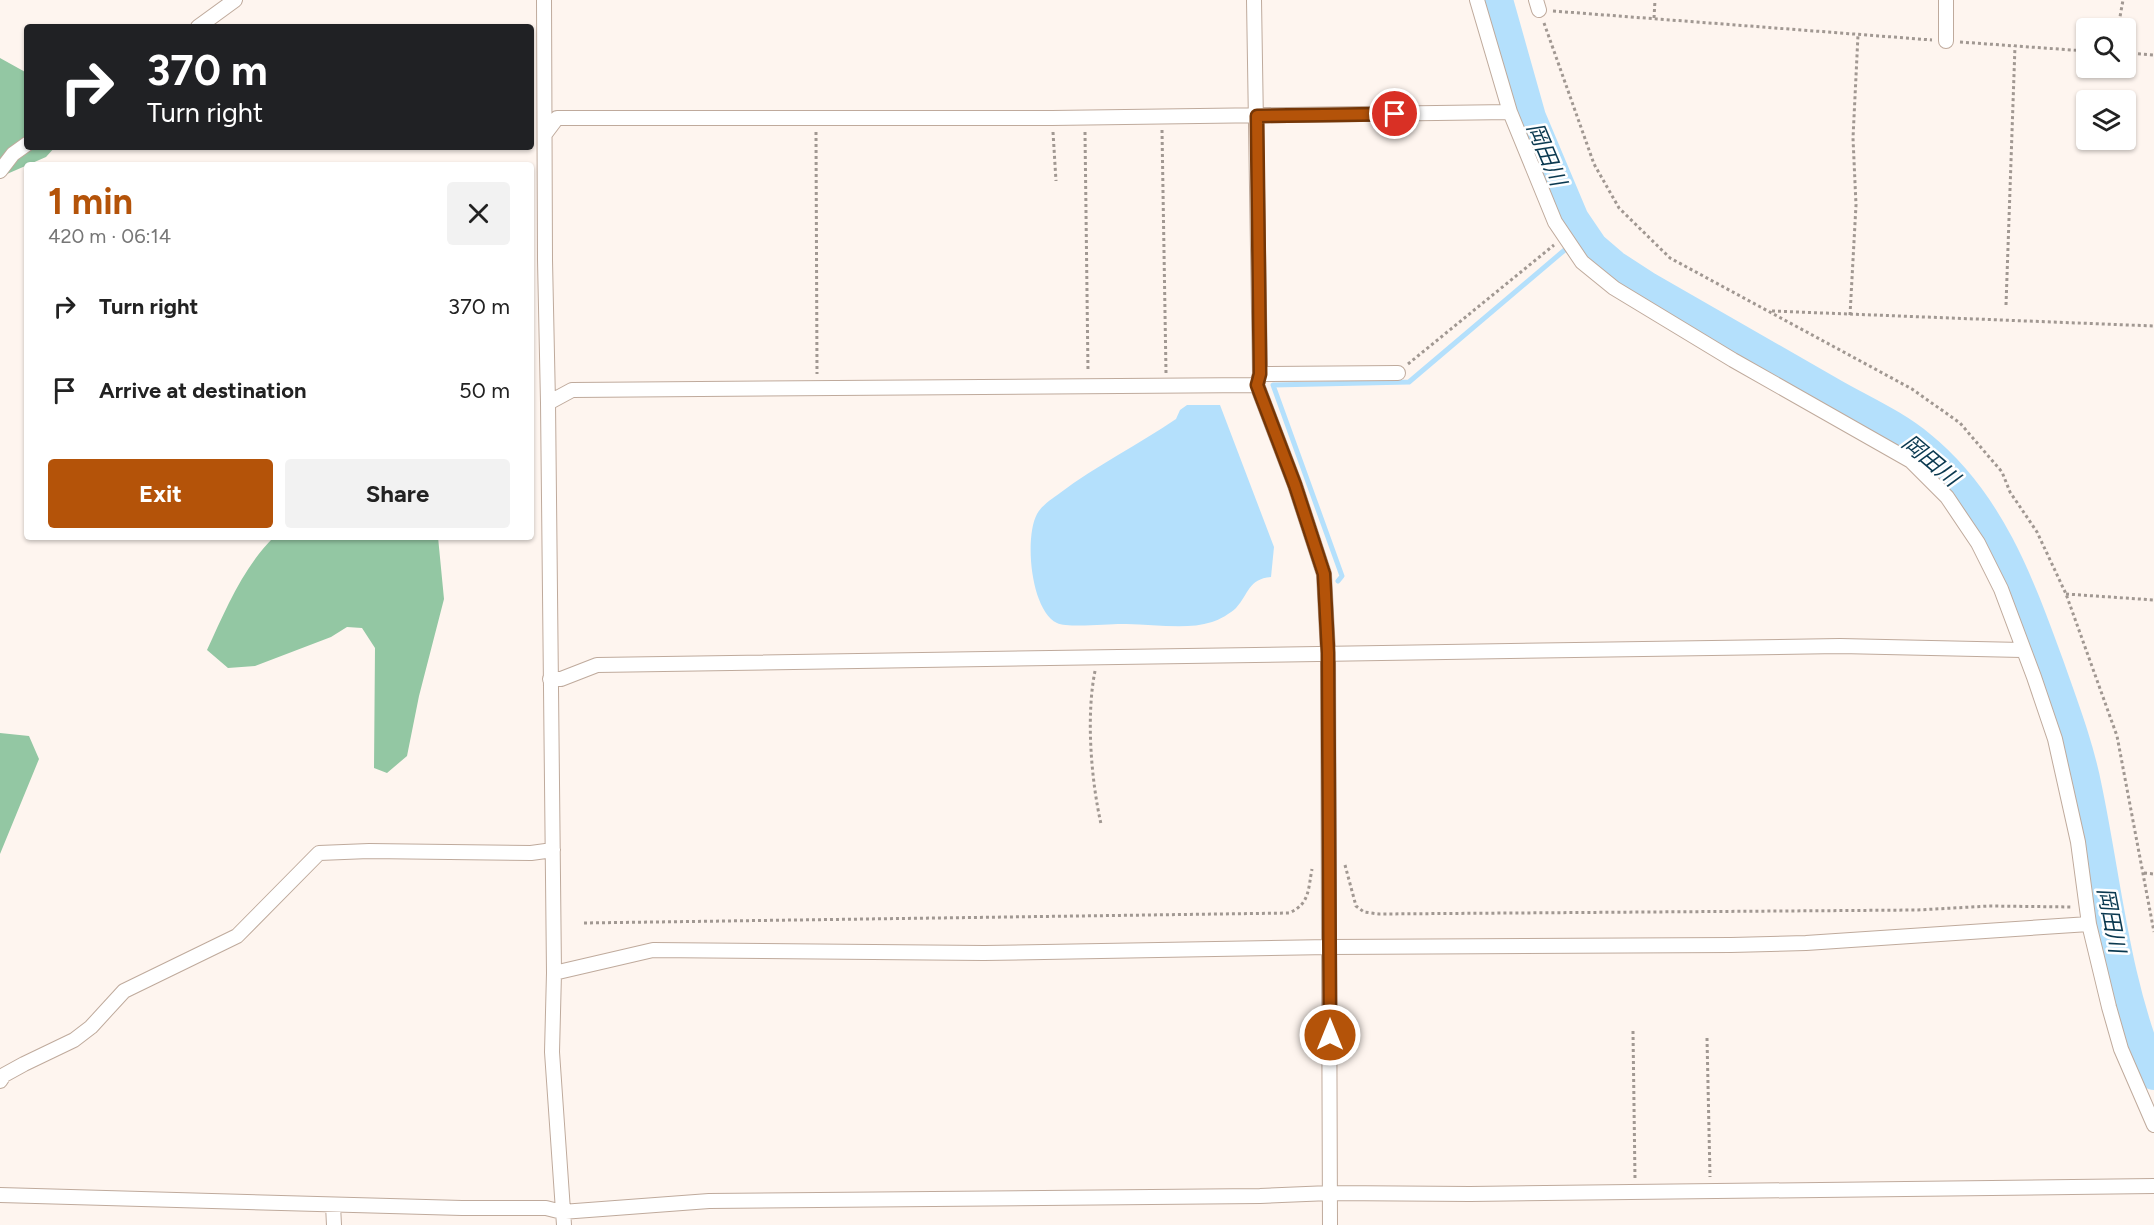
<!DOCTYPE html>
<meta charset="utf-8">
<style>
body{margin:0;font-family:Figtree,"Noto Sans JP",sans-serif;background:#f2f2f2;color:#222;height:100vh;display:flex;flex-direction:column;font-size:22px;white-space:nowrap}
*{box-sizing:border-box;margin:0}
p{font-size:20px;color:#767676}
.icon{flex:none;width:33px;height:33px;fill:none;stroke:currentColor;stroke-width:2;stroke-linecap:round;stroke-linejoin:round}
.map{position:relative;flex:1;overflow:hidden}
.side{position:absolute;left:24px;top:162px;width:510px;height:378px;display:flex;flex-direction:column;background:#fff;border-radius:6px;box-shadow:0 2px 4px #0004}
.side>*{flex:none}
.top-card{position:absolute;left:24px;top:24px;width:510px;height:126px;border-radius:6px;box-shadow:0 2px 4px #0004;background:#202124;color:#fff;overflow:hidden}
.tools{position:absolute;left:2076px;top:18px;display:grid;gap:12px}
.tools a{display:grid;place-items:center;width:60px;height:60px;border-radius:6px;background:#fff;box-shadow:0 2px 4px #0004;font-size:30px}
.pin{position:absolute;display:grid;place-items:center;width:51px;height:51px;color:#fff;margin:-26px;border:3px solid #fff;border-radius:50%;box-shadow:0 2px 6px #0007}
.me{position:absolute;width:66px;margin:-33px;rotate:0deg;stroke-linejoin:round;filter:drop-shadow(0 0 4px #0008)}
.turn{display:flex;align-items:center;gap:21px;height:126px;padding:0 24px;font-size:27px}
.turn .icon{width:78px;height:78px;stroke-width:2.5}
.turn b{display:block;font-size:42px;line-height:51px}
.round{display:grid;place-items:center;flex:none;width:63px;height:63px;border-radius:6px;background:#f2f2f2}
.summary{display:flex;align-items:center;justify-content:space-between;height:102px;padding:0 24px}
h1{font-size:36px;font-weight:700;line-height:45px;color:#b45309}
.button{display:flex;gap:12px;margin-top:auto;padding:12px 24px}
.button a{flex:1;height:69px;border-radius:6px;background:#b45309;color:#fff;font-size:24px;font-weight:700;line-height:69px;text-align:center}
.button a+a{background:#f2f2f2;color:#222}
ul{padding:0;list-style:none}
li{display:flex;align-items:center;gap:18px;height:84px;padding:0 24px}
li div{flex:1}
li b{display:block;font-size:22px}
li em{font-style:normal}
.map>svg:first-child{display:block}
.forest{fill:#93c7a3}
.water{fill:#b4e0fc}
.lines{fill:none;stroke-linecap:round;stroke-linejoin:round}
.stream{stroke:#b4e0fc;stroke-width:5}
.river{stroke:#b4e0fc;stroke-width:30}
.minor-casing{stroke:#bfaa9c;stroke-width:16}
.path{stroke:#a19892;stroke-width:3;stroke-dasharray:3 3;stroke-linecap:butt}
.minor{stroke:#fff;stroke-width:14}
.route-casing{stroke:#753606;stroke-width:15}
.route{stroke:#b45309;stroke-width:10}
.labels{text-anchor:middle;stroke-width:5;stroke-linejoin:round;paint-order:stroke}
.water-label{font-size:22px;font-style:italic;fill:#0a3950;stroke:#fff}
</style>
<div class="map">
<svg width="2154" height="1225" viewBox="0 0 2154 1225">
<rect width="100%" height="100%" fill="#fef5ef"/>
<path class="forest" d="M 0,58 L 27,73 L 27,147 L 55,147 L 46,157 L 0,177 Z
M 274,537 L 438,537 L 444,599 L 419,696 L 407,756 L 387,773 L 374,768 L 375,648 L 362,628 L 347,627 L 331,637 L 255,666 L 228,668 L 207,650 C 225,611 243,567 274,537 Z
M 0,733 L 29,736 L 39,759 L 0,854 Z"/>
<path class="water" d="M 1187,405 L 1220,405 L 1274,547 L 1271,577 C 1248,579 1249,594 1236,608 C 1231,613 1219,620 1212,622 C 1184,631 1150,623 1121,624 C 1108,624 1067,628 1057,623 C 1031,611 1024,538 1037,514 C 1041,506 1053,498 1060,493 C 1097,465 1138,445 1176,419 L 1180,410 Z"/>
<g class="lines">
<path class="stream" d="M 1338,581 L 1342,576 L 1273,385 L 1409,382 L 1567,248 L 1585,235"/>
<path class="river" d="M 1498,0 L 1531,117 L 1574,219 L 1593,247 L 1614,265 L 1648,287 C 1709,322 1770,357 1831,392 C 1860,409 1895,424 1921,446 C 1991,503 2020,586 2050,668 C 2064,708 2079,747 2087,788 C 2107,884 2115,984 2154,1075"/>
<defs>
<path id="minor" d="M 544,0 L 545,260 L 548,403 L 554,973 L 552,1052 L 564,1225
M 1254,0 L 1260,374 L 1257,385 L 1295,485 L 1324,574 L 1328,653 L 1330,1225
M 1477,0 L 1510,112 L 1555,222 L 1582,262 L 1614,288 L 1733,360 L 1911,461 L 1947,497 L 1978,543 L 2001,589 L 2034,677 L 2055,739 L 2078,842 L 2089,924 L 2109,1007 L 2121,1049 L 2154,1125
M 1536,0 L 1539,10
M 1946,0 L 1946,41
M 198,27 L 235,0
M 545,134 L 557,118 L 1052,118 L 1510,112
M 0,171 L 13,154 L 27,144
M 1260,374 L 1398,373
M 548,403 L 572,390 L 1257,385
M 550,679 L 561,679 L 597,665 L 1840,646 L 2022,650
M 554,973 L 653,950 L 984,953 L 1330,947 L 1731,945 L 1806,943 L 2089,924
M 0,1081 L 4,1075 L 24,1064 L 74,1040 L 91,1027 L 124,991 L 237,936 L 319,853 L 369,851 L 531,853 L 553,850
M 0,1195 L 462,1208 L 546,1208 L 562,1212 L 709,1201 L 1260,1196 L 1330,1193 L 1470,1194 L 2154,1186
M 333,1205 L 334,1225"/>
</defs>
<use href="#minor" class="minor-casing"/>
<path class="path" d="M 1553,11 L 1932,40
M 1654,18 L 1655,0
M 1544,23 L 1594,164 L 1619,208 L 1670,258 L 1912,389 L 1960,423 L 2002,472 L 2010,492 L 2037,532 L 2066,594 L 2117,736 L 2154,932
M 2118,28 L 2123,0
M 1960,42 L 2086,51
M 2126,53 L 2154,55
M 1162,130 L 1166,373
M 816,132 L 817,374
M 1053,132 L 1056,181
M 1085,132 L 1088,372
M 2006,305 L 2015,46
M 1772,311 L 2154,326
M 1850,315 L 1856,205 L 1853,138 L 1858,35
M 1408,364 L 1554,245
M 2066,594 L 2154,600
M 1095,671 C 1086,716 1091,779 1101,824
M 1345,865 L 1356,906 L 1364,912 L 1379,914 L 1918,910 L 1989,906 L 2072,907
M 2144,873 L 2154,874
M 584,923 L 1289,913 C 1310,904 1308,889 1312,869
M 1633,1031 L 1635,1179
M 1707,1038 L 1710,1177"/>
<use href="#minor" class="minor"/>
</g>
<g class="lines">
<defs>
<path id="route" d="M 1330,1035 L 1328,653 L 1324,574 L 1295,485 L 1257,385 L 1260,374 L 1257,116 L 1395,114"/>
</defs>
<use href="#route" class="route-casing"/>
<use href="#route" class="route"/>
</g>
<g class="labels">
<g class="water-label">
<text transform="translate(1547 154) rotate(67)" y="8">岡田川</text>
<text transform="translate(1931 460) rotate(40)" y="8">岡田川</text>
<text transform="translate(2112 920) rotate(79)" y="8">岡田川</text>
</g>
</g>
</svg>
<div class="tools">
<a><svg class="icon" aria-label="search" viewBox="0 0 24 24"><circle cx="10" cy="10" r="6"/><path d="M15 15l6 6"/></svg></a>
<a><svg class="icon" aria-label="layers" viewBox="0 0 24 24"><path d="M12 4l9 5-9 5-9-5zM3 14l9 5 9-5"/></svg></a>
</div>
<div class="pin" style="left:1395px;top:114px;background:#d93025"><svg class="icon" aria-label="arrive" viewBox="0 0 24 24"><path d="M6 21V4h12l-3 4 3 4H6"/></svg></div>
<svg class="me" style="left:1330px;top:1035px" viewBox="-20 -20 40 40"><circle r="17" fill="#b45309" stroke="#fff" stroke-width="3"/><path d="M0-11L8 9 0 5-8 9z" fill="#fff"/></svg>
<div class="top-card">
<div class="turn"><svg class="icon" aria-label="right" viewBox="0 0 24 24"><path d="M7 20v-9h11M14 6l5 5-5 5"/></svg><div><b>370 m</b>Turn right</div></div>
</div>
<section class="side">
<div class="summary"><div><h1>1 min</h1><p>420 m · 06:14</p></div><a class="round"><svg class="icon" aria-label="close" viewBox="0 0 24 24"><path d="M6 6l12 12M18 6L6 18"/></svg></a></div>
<ul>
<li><svg class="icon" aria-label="right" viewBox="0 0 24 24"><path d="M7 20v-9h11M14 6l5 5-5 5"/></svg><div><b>Turn right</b></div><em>370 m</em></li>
<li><svg class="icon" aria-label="arrive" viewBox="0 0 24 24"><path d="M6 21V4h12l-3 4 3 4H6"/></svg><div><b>Arrive at destination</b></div><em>50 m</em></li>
</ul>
<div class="button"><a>Exit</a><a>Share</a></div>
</section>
</div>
